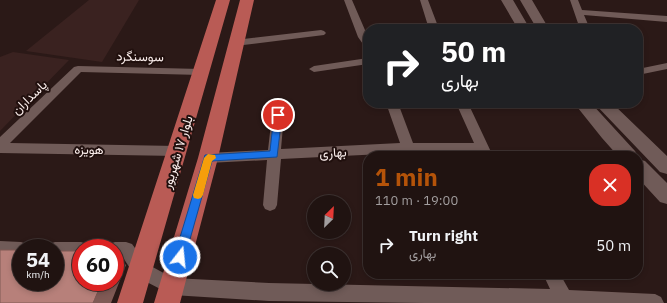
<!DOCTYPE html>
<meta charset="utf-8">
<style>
body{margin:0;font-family:"IBM Plex Sans",Vazirmatn,sans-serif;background:#281c1a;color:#f1f3f6;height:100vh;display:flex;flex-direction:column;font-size:15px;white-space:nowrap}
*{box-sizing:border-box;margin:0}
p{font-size:13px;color:#a29e9f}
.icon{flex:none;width:22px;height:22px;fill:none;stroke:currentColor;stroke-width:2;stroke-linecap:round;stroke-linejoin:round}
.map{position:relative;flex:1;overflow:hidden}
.drawer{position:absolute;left:363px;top:151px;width:280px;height:128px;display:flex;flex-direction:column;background:#201311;border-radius:16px;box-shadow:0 2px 6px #0003,0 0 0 1px #3d3231}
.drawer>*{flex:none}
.banner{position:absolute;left:363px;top:24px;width:280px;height:84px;border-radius:16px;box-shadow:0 2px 6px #0003,0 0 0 1px #3d3231;background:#202124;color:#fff;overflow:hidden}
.needle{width:26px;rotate:24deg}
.fabs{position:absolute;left:307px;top:195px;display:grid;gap:8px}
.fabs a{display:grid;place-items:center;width:44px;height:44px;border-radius:50%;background:#201311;box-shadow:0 2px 6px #0003,0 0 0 1px #3d3231;font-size:20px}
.speed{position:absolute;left:12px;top:239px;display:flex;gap:8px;font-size:20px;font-weight:700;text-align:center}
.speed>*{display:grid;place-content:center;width:52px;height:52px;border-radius:50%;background:#201311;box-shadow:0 2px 6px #0003,0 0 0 1px #3d3231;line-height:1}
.speed small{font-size:10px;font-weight:400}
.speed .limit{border:6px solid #d22;background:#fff;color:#111}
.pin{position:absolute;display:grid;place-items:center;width:34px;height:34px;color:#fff;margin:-17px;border:2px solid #fff;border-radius:50%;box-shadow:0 1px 4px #0007}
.me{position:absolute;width:44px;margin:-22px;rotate:16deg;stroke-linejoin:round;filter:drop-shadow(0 0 3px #0008)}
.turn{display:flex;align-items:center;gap:14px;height:84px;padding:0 12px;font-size:18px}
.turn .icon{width:52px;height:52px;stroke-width:2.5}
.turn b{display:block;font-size:28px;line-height:34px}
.round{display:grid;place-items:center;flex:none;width:42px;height:42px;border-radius:16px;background:#281c1a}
.summary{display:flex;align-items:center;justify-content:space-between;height:68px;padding:0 12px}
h1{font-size:24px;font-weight:800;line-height:30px;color:#b45309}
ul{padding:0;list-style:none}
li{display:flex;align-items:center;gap:12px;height:52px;padding:0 12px}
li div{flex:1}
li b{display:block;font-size:15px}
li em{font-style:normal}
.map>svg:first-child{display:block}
.built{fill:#3a2220}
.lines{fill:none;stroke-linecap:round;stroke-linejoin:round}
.street{fill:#705b58;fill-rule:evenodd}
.secondary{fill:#705b58;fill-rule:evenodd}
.primary{fill:#b95b55;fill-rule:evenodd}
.shaded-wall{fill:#805a55}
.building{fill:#b7807a;stroke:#805a55}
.route{fill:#1a73e8;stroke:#114b97}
.slow{fill:#f59e0b}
.labels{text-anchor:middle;stroke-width:4;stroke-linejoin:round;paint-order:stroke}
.street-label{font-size:13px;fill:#faedeb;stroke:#21100e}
</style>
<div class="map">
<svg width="667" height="303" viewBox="0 0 667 303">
<rect width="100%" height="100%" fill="#2b1917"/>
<path class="built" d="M 89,0 L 139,0 L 102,62 L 26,51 Z
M 13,52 L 69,60 L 0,131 L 0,57 Z"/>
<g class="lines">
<path class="street" d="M 344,0 L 352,0 L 368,37 L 368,48 L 365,47 L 358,37 Z
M 420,0 L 428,0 L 439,29 L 429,29 Z
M 570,0 L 578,0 L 582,10 L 667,16 L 667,22 L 584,15 L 590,29 L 580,29 Z
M 321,30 L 324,31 L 326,33 L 324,35 L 235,46 L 230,43 L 235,40 Z
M 368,58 L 368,64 L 314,72 L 309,69 L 314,66 Z
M 667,63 L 667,69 L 638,75 L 638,69 Z
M 78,66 L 201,69 L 206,72 L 201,75 L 81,72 L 10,143 L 177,146 L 182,147 L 183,151 L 182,155 L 177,156 L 0,153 L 0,137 L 74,67 Z
M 386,103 L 398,103 L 413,143 L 474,143 L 456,103 L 468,103 L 492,154 L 490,156 L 480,156 L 478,153 L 416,153 L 418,156 L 404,156 L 403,153 L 281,159 L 277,205 L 275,209 L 270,211 L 265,209 L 263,205 L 267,160 L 208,163 L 203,162 L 201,158 L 203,154 L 208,153 L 268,150 L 272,115 L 274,112 L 278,111 L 282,112 L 284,115 L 281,149 L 400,143 Z
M 0,241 L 21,242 L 27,244 L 29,248 L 21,248 L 21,256 L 0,255 Z
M 55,242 L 81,242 L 87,244 L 89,248 L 81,248 L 81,256 L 55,256 L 55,248 L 47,248 L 49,244 Z
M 115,242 L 126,242 L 132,244 L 147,264 L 173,278 L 269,283 L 550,289 L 543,274 L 560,274 L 569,290 L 655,294 L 661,297 L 664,303 L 424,303 L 269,301 L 172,295 L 135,276 L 122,256 L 115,256 L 115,248 L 107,248 L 109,244 Z"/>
<path class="secondary" d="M 501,0 L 513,0 L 530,29 L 518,29 Z
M 520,0 L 532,0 L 549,29 L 537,29 Z
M 574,103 L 591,103 L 635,151 L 638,156 L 618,156 L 602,138 Z
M 594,103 L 612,103 L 667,156 L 667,174 L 660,172 Z
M 638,159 L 645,161 L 667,183 L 667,204 L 660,202 L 638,178 Z"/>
<path class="primary" d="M 216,0 L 230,0 L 143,303 L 117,303 Z
M 240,0 L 254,0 L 218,158 L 180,303 L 154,303 L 198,158 Z"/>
</g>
<path class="shaded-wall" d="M 115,254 L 126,265 L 111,303 L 93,303 L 102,282 L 115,282 Z"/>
<path class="building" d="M 0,250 L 21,250 L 21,282 L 55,282 L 55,251 L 81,251 L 81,282 L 102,282 L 93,303 L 0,303 Z"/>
<path class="route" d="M 278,112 L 282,115 L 277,157 L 212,161 L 185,257 L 184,261 L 180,263 L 176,261 L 174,257 L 205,155 L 270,151 L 274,115 Z"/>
<path class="slow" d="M 208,154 L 215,155 L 216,158 L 212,161 L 203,195 L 201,198 L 198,199 L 194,198 L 193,195 L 204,158 Z"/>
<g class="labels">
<g class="street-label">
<text transform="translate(140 56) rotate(1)" y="5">سوسنگرد</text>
<text transform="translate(29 97) rotate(-44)" y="5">پاسداران</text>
<text transform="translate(89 149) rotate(1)" y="5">هویزه</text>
<text transform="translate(177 152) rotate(-73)" y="5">بلوار ١٧ شهریور</text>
<text transform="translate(333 152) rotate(-3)" y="5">بهاری</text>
</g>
</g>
</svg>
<div class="fabs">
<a><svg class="needle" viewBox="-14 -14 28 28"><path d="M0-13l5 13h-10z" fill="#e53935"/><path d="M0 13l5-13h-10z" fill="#a29e9f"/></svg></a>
<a><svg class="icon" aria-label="search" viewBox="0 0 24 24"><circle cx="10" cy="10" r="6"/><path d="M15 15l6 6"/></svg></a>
</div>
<div class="speed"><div>54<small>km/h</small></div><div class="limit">60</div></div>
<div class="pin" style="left:278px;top:115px;background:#d93025"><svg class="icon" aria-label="arrive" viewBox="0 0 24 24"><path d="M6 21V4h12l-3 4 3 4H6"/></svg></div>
<svg class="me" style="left:180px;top:257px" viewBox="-20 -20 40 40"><circle r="17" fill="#1a73e8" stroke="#fff" stroke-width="3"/><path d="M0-11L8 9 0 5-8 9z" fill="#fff"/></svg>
<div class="banner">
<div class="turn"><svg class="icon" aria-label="right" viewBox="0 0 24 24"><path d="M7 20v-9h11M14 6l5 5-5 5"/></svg><div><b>50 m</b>بهاری</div></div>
</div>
<section class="drawer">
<div class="summary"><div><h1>1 min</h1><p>110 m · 19:00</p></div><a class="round" style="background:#d93025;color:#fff"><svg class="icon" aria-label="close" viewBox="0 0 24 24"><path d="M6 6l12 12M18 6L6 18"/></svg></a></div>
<ul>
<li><svg class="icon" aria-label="right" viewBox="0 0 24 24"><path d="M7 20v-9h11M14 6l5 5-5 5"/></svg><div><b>Turn right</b><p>بهاری</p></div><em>50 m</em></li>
</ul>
</section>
</div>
